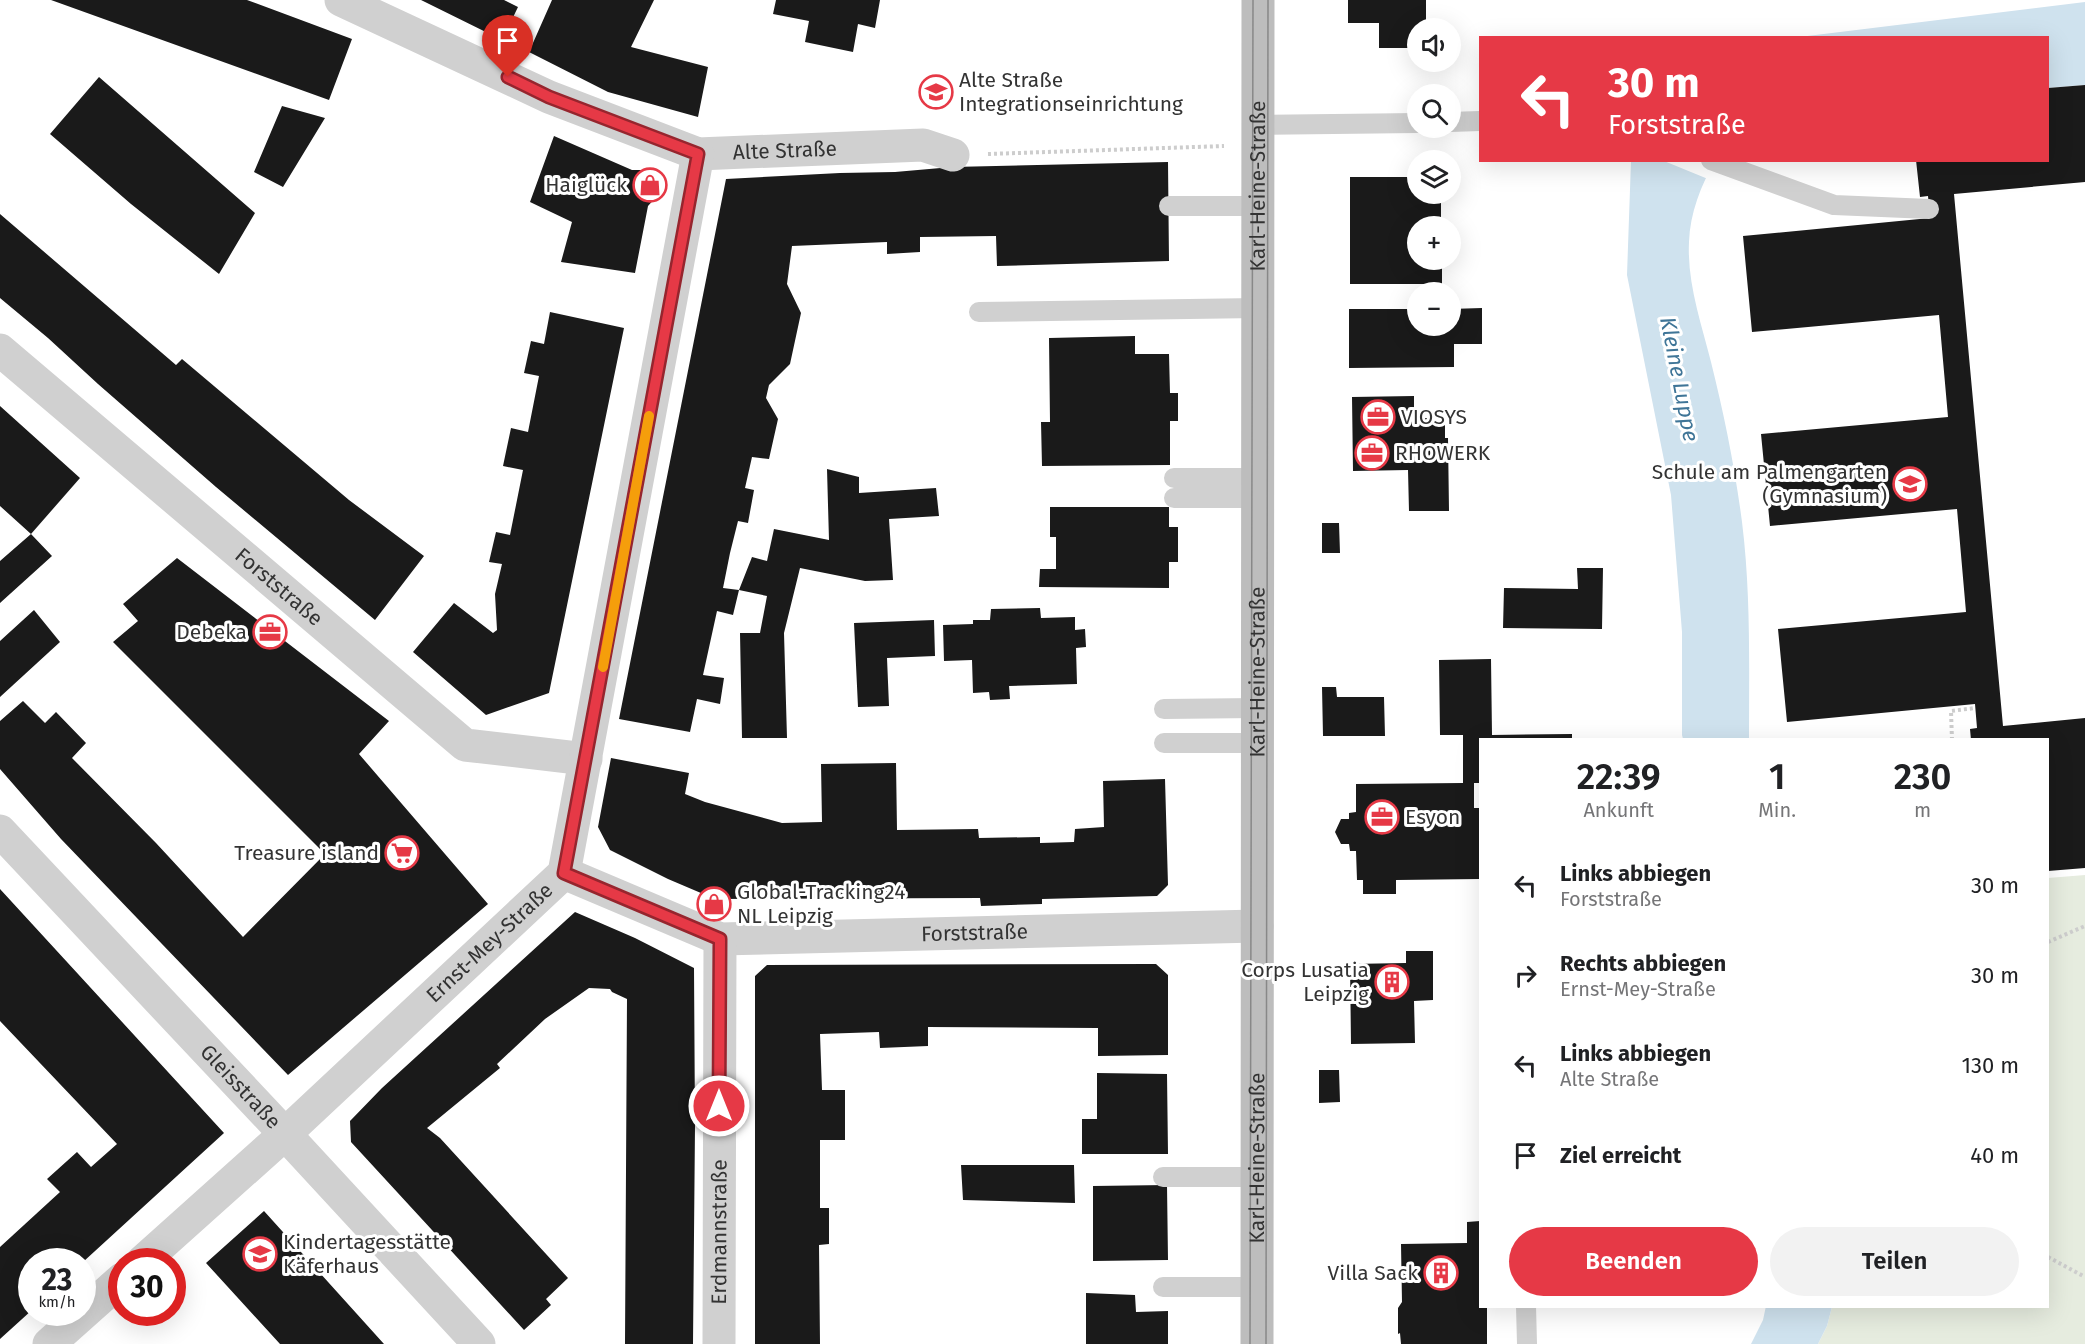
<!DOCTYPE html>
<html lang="de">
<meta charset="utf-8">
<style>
body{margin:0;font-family:"Fira Sans",sans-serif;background:#f2f2f2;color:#202124;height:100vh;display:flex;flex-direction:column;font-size:22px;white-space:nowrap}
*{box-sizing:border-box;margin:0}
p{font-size:20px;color:#757577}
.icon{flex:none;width:33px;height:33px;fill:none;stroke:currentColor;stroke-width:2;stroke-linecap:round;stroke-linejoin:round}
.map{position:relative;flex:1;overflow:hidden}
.details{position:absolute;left:1479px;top:738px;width:570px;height:570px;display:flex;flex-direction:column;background:#fff;border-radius:0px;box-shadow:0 6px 24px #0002}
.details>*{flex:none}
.banner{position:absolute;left:1479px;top:36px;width:570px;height:126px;border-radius:0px;box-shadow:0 6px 24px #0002;background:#e63946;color:#fff;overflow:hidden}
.fabs{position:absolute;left:1407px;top:18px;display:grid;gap:12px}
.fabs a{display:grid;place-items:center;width:54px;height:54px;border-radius:50%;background:#fff;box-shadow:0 6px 24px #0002;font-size:30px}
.speed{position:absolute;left:18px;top:1248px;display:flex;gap:12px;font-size:30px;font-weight:700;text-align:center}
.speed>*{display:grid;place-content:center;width:78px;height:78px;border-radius:50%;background:#fff;box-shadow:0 6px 24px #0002;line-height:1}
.speed small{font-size:15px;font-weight:400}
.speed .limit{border:9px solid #d22;background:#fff;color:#111}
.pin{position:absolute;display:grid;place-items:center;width:51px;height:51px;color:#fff;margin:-62px -26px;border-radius:50% 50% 50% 0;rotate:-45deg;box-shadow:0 0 6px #0007}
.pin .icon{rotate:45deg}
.me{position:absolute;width:66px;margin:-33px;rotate:0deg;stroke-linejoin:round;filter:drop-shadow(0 0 4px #0008)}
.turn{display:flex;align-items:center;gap:21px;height:126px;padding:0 30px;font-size:27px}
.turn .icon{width:78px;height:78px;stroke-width:2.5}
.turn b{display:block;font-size:42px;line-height:51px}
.eta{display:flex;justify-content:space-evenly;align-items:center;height:102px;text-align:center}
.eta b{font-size:36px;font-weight:600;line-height:42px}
.cta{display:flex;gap:12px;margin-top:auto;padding:12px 30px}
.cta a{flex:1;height:69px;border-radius:36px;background:#e63946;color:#fff;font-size:24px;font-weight:600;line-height:69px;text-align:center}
.cta a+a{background:#f2f2f2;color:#202124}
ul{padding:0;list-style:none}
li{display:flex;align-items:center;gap:18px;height:90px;padding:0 30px}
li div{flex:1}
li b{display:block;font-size:22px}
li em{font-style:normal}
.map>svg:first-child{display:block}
.green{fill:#e6ecdf}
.water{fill:#cfe2ee}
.pier{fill:#fff}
.building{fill:#1a1a1a}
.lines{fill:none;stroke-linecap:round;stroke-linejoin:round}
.path{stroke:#cdcdcd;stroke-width:4;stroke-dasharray:3 3;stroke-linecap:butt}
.service{stroke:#d0d0d0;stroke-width:20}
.minor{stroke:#d0d0d0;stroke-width:33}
.secondary{stroke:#bdbdbd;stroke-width:33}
.tram{stroke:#888;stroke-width:1.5}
.route-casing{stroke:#96252e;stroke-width:15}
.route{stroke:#e63946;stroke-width:10}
.slow{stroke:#f59e0b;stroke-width:10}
.labels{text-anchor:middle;stroke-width:6;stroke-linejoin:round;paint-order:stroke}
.poi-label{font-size:21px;fill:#333;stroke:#fff;text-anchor:start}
.street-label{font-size:21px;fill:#333;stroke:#fff}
.water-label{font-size:22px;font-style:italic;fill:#3f7597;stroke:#fff}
</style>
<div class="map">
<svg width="2085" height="1344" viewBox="0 0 2085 1344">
<rect width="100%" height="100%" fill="#fff"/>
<path class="green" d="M 2085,875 L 2085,1344 L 1818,1344 L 1827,1326 L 1832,1307 L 2048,1306 L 2048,878 Z"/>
<path class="water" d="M 2085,2 L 2085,85 L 2048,88 L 2048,38 L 1791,38 Z
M 1631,161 L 1715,161 C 1701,185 1690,213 1689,242 C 1687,283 1701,322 1711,362 C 1724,414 1735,468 1742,522 C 1751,594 1749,667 1749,739 L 1683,739 L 1682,735 L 1682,632 L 1671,495 L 1627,275 Z
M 1766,1306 L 1832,1306 L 1832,1307 L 1827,1326 L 1818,1344 L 1751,1344 L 1763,1320 Z"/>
<path class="pier" d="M 1718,160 L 1708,179 L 1664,161 Z"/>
<path class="building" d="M 51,0 L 247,0 L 352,39 L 329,100 Z
M 421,0 L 504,0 L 518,7 L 502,40 Z
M 552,0 L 654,0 L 631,47 L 708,67 L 698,117 L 608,92 L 529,52 Z
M 776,0 L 880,0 L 875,28 L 858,24 L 853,52 L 805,42 L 809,21 L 773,14 Z
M 1348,0 L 1426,0 L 1426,28 L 1418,28 L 1418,48 L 1379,48 L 1379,23 L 1348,23 Z
M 99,77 L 255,213 L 219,274 L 131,204 L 50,134 Z
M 2085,85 L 2085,182 L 1954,194 L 2003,726 L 2085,718 L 2085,868 L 2048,871 L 2048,740 L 1971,740 L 1970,729 L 1977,728 L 1975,704 L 1787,722 L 1778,629 L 1966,612 L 1957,509 L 1770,526 L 1761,434 L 1948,417 L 1939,315 L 1752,332 L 1743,236 L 1930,218 L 1928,196 L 1920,197 L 1916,160 L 2048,160 L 2048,88 Z
M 282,106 L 325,118 L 283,187 L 254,172 Z
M 554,136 L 632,170 L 650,170 L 660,181 L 657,196 L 648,206 L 635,273 L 561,262 L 572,222 L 530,202 Z
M 1168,162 L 1169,261 L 997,266 L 996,236 L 920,237 L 920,252 L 887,254 L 887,242 L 792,246 L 787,284 L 801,313 L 790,364 L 769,385 L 766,398 L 778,419 L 769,459 L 752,457 L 745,488 L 754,490 L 748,523 L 738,521 L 730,553 L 723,588 L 739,590 L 733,615 L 717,611 L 703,675 L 724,678 L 720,704 L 697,699 L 690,732 L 619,719 L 726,179 L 840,173 L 895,172 L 952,167 Z
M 1350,177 L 1418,177 L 1418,194 L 1441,194 L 1441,226 L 1418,226 L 1418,260 L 1442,260 L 1442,284 L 1350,284 Z
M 0,214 L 176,365 L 182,359 L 349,500 L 424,556 L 375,620 L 216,487 L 98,384 L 48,338 L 0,298 Z
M 1482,308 L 1482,344 L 1454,344 L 1454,367 L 1349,368 L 1349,309 L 1418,309 L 1418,326 L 1450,326 L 1450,309 Z
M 550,312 L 624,328 L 549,693 L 486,715 L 413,652 L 454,603 L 493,633 L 497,630 L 495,594 L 502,564 L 489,562 L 496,532 L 510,535 L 523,470 L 503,466 L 511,428 L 528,432 L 539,376 L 524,373 L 531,341 L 544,344 Z
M 1135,336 L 1135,354 L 1169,354 L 1170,393 L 1178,393 L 1178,421 L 1170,421 L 1170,465 L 1042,466 L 1041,422 L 1050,422 L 1049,338 Z
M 1414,396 L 1414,418 L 1445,418 L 1445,438 L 1448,438 L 1449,511 L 1409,511 L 1408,470 L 1353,471 L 1352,397 Z
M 0,406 L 80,478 L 31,534 L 0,506 Z
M 827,469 L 859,477 L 859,493 L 936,488 L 939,516 L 889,519 L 893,580 L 865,581 L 800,568 L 784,633 L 787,738 L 742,738 L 740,633 L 760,633 L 767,596 L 739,590 L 752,557 L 767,561 L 774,529 L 829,540 Z
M 1050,507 L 1169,507 L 1169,527 L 1178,527 L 1178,562 L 1169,562 L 1169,588 L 1039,587 L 1040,569 L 1056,569 L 1056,537 L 1050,537 Z
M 1322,523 L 1339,523 L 1340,553 L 1322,553 Z
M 31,534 L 52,556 L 0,603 L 0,561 Z
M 177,558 L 389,721 L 359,754 L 488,904 L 288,1075 L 61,839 L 0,769 L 0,721 L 23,701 L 45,723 L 56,712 L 86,743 L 72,758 L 156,843 L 243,937 L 325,854 L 113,642 L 138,621 L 123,604 Z
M 1577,568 L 1603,568 L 1602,629 L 1503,628 L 1504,588 L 1578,589 Z
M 1040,608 L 1041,618 L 1075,617 L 1075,630 L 1085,629 L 1086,647 L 1076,648 L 1077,684 L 1009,686 L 1010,699 L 990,700 L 989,692 L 973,693 L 972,660 L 944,661 L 943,625 L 973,624 L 973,620 L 990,620 L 991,609 Z
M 34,610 L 60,642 L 0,697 L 0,641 Z
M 934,620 L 935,656 L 887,658 L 889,706 L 858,707 L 854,623 Z
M 1491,659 L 1492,735 L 1572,734 L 1572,740 L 1480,740 L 1480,783 L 1474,783 L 1474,808 L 1480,808 L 1480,879 L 1396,880 L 1396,894 L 1363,894 L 1363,880 L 1357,880 L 1356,851 L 1350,851 L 1349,844 L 1341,844 L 1335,832 L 1341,819 L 1349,819 L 1349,813 L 1356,812 L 1356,784 L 1463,783 L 1463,735 L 1440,735 L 1439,660 Z
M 1322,687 L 1336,687 L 1337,697 L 1384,697 L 1385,736 L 1323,736 Z
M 611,758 L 689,773 L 685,794 L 705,802 L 782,823 L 822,822 L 821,764 L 896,763 L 897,830 L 978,829 L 979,838 L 1040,837 L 1040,843 L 1074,842 L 1075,829 L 1104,827 L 1103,781 L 1165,779 L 1168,885 L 1157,896 L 1042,899 L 1042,904 L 981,906 L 980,898 L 715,899 L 668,879 L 610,850 L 598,827 Z
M 0,889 L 224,1133 L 83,1262 L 32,1262 L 32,1310 L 0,1339 L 0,1247 L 60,1192 L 47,1179 L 77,1152 L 91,1167 L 117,1144 L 0,1021 Z
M 575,912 L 635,938 L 694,968 L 695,1126 L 693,1344 L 625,1344 L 627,999 L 612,992 L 610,989 L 589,988 L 545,1019 L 497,1064 L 500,1068 L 427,1128 L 440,1138 L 568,1278 L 546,1299 L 551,1305 L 524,1330 L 351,1142 L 350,1121 L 382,1088 Z
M 1406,951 L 1433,951 L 1433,1000 L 1414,1001 L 1415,1043 L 1351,1044 L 1350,964 L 1406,963 Z
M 1156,964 L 1168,975 L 1168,1055 L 1098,1056 L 1098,1028 L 928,1027 L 928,1046 L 880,1048 L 879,1032 L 820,1034 L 822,1090 L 845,1090 L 845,1140 L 820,1140 L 820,1208 L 829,1208 L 829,1244 L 819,1245 L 820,1344 L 755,1344 L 755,976 L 767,965 Z
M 1319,1070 L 1339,1070 L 1340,1102 L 1319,1103 Z
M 1097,1073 L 1167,1074 L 1168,1154 L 1082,1154 L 1082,1119 L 1097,1119 Z
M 961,1165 L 1074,1165 L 1075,1203 L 963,1200 Z
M 1167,1185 L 1168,1260 L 1093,1261 L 1093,1186 Z
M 264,1211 L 384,1344 L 280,1344 L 206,1263 Z
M 1480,1221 L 1480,1306 L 1487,1306 L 1487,1344 L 1401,1344 L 1400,1333 L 1398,1334 L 1398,1308 L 1402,1302 L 1401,1244 L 1467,1243 L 1467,1222 Z
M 1086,1293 L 1135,1295 L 1136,1312 L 1168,1311 L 1168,1344 L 1086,1344 Z"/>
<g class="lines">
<path class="path" d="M 988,154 L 1224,146
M 1952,740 L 1951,711 L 1975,708
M 2048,942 L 2085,926
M 2048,1257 L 2085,1277"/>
<path class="service" d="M 1450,122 L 1480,121
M 1257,125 L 1418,123
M 1711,160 L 1834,205 L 1929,209
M 1169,206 L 1257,206
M 979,312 L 1258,308
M 1174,478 L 1257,478
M 1174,498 L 1257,498
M 1164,709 L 1257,708
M 1164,743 L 1257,743
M 1163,1177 L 1257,1177
M 1163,1287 L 1257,1287
M 1526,1306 L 1527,1344"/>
<g class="minor">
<path id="s1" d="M 341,0 L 549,97 L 698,154 L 923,145 L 953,155"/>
<path id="s2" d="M 0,350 L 465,745 L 586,759"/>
<path id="s3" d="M 0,831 L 285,1134 L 479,1344"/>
<path id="s4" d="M 564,873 L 720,939 L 1257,926"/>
<path id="s5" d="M 142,1262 L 285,1134 L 564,873 L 698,154"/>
<path d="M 49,1344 L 122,1279"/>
<path id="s6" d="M 719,1344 L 720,939"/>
</g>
<path class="secondary" id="s7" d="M 1257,1344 L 1258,0"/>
<path class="tram" d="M 1250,1344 L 1253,0
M 1266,1344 L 1268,0"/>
</g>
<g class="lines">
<defs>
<path id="route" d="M 508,77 L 549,97 L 698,154 L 564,873 L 720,939 L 719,1106"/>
</defs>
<use href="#route" class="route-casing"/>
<use href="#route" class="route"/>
<path class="slow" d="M 603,667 L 649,416"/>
</g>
<defs>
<symbol id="school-ring" viewBox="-11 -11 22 22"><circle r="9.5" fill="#fff" stroke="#e63946" stroke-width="1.5"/><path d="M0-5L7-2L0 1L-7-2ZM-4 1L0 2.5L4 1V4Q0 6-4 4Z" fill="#e63946"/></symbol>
<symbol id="shop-ring" viewBox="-11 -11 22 22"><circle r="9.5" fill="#fff" stroke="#e63946" stroke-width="1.5"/><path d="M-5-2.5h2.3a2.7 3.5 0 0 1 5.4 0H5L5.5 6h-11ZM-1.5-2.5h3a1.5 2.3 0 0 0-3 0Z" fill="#e63946"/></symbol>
<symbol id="office-ring" viewBox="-11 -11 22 22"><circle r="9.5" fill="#fff" stroke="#e63946" stroke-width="1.5"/><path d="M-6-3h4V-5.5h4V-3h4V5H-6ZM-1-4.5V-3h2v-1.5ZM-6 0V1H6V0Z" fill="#e63946"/></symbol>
<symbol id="supermarket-ring" viewBox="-11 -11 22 22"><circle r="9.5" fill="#fff" stroke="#e63946" stroke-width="1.5"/><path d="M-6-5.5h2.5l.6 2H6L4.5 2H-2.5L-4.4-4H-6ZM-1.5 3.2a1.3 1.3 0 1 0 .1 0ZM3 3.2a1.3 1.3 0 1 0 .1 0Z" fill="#e63946"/></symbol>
<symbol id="building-ring" viewBox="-11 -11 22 22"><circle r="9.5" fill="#fff" stroke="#e63946" stroke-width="1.5"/><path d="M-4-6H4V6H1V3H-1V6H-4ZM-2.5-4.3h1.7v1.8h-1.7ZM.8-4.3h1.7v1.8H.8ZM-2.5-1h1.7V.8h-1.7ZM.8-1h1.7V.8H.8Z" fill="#e63946"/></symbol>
</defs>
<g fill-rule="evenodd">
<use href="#school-ring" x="917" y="73" width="38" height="38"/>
<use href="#shop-ring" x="631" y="166" width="38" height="38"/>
<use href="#office-ring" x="1359" y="398" width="38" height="38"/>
<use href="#office-ring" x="1353" y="434" width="38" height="38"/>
<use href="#school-ring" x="1891" y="465" width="38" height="38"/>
<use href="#office-ring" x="251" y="613" width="38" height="38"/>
<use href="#office-ring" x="1363" y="798" width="38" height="38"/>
<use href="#supermarket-ring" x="383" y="834" width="38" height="38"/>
<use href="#shop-ring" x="695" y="885" width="38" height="38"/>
<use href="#building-ring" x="1373" y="963" width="38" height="38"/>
<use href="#school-ring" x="241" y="1235" width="38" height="38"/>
<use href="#building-ring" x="1422" y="1254" width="38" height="38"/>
</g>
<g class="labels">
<g class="poi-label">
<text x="959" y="87">Alte Straße<tspan x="959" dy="24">Integrationseinrichtung</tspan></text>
<text x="627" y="192" text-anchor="end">Haiglück</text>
<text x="1401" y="424">VIOSYS</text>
<text x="1395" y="460">RHOWERK</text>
<text x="1887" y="479" text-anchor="end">Schule am Palmengarten<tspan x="1887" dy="24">(Gymnasium)</tspan></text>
<text x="247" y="639" text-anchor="end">Debeka</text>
<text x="1405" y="824">Esyon</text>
<text x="379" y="860" text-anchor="end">Treasure island</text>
<text x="737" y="899">Global-Tracking24<tspan x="737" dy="24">NL Leipzig</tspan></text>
<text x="1369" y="977" text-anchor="end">Corps Lusatia<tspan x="1369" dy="24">Leipzig</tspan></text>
<text x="283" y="1249">Kindertagesstätte<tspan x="283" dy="24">Käferhaus</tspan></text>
<text x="1418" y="1280" text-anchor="end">Villa Sack</text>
</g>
<g class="street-label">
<text dy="7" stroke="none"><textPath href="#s1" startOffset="476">Alte Straße</textPath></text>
<text dy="7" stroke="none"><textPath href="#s7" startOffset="1158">Karl-Heine-Straße</textPath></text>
<text dy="7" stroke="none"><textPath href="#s2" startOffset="366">Forststraße</textPath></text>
<text dy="7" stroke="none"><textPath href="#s7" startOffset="672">Karl-Heine-Straße</textPath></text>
<text dy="7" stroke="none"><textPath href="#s4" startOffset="424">Forststraße</textPath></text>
<text dy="7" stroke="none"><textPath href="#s5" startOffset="472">Ernst-Mey-Straße</textPath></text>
<text dy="7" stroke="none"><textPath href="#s3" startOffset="351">Gleisstraße</textPath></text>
<text dy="7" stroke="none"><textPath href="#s7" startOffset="186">Karl-Heine-Straße</textPath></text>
<text dy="7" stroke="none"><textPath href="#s6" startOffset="112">Erdmannstraße</textPath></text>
</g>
<g class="water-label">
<text transform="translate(1680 379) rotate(79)" y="8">Kleine Luppe</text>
</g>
</g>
</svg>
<div class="fabs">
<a><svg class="icon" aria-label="sound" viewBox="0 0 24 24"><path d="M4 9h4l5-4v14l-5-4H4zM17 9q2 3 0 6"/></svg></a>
<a><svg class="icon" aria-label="search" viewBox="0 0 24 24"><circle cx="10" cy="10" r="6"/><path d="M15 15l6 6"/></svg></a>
<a><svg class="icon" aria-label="layers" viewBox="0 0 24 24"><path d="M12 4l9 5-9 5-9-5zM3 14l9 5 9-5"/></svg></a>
<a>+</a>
<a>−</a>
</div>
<div class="speed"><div>23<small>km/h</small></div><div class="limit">30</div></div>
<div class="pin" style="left:508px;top:77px;background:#d93025"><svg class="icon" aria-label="arrive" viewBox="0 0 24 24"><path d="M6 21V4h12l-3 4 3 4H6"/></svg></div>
<svg class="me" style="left:719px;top:1106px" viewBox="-20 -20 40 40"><circle r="17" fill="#e63946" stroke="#fff" stroke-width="3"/><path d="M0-11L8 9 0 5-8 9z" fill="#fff"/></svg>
<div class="banner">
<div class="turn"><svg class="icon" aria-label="left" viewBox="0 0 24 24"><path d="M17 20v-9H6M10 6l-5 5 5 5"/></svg><div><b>30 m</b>Forststraße</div></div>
</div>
<section class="details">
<div class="eta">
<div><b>22:39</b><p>Ankunft</p></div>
<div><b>1</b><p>Min.</p></div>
<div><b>230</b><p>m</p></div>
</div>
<ul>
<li><svg class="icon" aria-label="left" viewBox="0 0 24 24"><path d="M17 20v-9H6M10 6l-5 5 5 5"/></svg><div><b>Links abbiegen</b><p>Forststraße</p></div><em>30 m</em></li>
<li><svg class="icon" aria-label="right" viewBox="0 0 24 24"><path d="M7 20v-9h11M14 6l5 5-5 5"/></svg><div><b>Rechts abbiegen</b><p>Ernst-Mey-Straße</p></div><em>30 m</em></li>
<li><svg class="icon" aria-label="left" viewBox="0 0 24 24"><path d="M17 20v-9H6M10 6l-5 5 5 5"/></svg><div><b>Links abbiegen</b><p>Alte Straße</p></div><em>130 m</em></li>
<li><svg class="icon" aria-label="arrive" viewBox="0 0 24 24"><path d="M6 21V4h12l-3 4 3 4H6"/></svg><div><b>Ziel erreicht</b></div><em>40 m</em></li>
</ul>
<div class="cta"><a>Beenden</a><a>Teilen</a></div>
</section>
</div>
